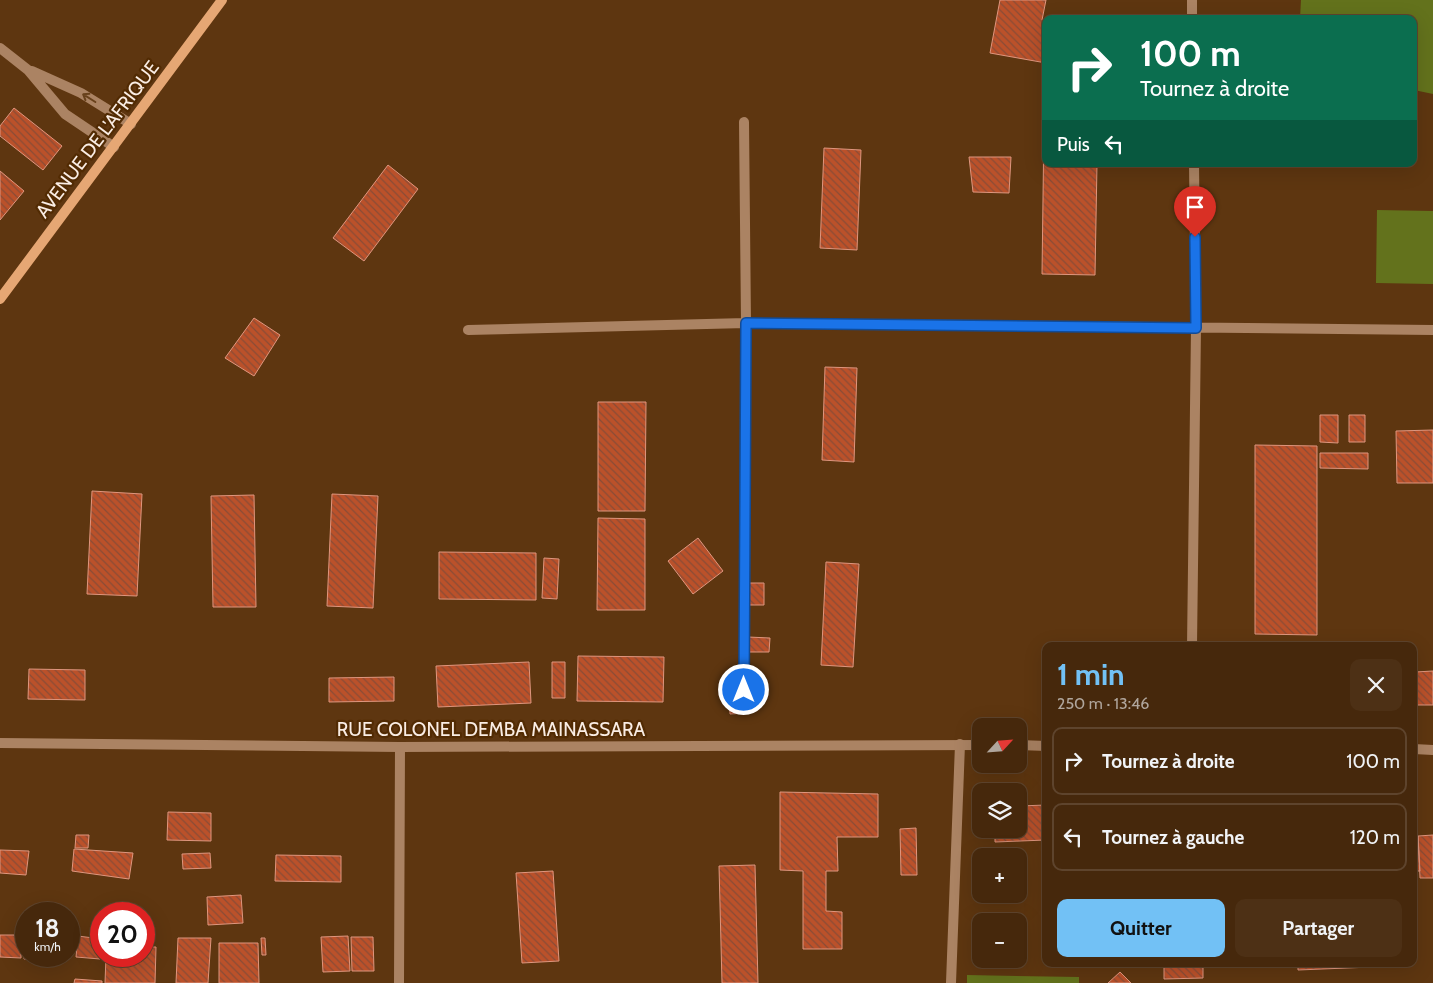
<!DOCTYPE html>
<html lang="fr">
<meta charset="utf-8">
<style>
body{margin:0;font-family:Cabin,sans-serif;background:#4d3015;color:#f1f3f6;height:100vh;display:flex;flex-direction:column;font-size:19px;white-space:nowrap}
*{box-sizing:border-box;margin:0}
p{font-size:16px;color:#b0a69d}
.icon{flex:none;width:28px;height:28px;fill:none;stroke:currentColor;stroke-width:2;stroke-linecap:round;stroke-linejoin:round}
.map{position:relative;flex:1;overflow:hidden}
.sheet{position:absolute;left:1042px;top:642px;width:375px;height:325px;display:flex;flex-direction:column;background:#46280c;border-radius:10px;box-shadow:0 5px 20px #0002,0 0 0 1px #5e442d}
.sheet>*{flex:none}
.guide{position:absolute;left:1042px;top:15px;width:375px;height:152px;border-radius:10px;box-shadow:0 5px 20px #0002,0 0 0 1px #5e442d;background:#0b6e4f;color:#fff;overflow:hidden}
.needle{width:32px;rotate:64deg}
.controls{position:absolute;left:972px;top:718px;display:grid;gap:10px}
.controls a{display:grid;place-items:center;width:55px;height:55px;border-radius:10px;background:#46280c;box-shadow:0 5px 20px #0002,0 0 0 1px #5e442d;font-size:25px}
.speed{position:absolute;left:15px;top:902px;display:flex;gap:10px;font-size:25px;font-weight:700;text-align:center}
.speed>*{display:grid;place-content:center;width:65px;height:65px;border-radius:50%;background:#46280c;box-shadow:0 5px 20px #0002,0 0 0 1px #5e442d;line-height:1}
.speed small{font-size:12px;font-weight:400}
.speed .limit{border:8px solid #d22;background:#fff;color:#111}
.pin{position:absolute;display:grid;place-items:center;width:42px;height:42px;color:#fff;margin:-51px -21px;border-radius:50% 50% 50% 0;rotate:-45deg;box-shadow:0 0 5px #0007}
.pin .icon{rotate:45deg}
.me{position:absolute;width:55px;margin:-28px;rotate:0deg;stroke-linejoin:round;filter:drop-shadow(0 0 4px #0008)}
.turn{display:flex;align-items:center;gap:18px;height:105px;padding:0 15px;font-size:22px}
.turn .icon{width:65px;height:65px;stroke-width:2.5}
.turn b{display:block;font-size:35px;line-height:42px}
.then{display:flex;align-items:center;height:48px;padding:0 15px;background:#0003;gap:10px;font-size:19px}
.round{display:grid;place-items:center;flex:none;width:52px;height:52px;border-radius:10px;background:#4d3015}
.head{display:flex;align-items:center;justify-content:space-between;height:85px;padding:0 15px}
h1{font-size:30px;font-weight:700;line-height:38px;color:#72c1f5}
.action{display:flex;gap:10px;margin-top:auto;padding:10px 15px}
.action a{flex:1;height:58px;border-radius:10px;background:#72c1f5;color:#111;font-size:20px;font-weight:700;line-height:58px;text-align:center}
.action a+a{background:#4d3015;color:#f1f3f6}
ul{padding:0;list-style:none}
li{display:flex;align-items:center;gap:15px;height:68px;margin:0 10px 8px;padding:0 5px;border:2px solid #5e442d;border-radius:10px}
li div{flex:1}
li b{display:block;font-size:19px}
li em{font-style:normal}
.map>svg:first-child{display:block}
.grass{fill:#63721c}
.building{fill:url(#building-back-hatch);stroke:#df967e}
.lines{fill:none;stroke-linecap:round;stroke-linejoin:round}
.service{stroke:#ab8363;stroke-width:10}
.minor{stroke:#ab8363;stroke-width:10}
.tertiary{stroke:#ab8363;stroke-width:10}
.secondary{stroke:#e6a774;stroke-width:10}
.oneway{stroke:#68411b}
.route-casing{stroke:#114b97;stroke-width:12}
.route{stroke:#1a73e8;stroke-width:9}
.labels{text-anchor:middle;stroke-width:4.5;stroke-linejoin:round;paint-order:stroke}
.street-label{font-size:19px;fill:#faede4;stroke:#522b03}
</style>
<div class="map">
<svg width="1433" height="983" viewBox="0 0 1433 983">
<defs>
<pattern id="building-back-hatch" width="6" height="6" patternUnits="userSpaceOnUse" patternTransform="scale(1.25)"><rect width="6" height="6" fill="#bb512a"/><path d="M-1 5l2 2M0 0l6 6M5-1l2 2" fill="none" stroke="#894c36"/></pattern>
</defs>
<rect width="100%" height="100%" fill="#5e3610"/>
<path class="grass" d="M 1301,0 L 1433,0 L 1433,94 L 1414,90 L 1414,19 L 1300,19 Z
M 1377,210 L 1433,211 L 1433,284 L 1376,283 Z
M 967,975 L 1079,977 L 1079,983 L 967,983 Z"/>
<path class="building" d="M 1000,0 L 1046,0 L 1042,20 L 1046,21 L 1046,63 L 990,53 Z
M 14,108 L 62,146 L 43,170 L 0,136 L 0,126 Z
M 1044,123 L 1046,123 L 1046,164 L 1097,164 L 1095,275 L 1042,274 Z
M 824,148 L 861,150 L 857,250 L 820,248 Z
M 969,157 L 1011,157 L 1009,193 L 973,192 Z
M 388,165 L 418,189 L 364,261 L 333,238 Z
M 0,171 L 24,191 L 0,220 Z
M 254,318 L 280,335 L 254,376 L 225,358 Z
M 825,367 L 857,368 L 854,462 L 822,460 Z
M 598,402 L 646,402 L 645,511 L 598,511 Z
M 1320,415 L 1338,415 L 1338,443 L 1320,442 Z
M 1349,415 L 1365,415 L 1365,442 L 1349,442 Z
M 1433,430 L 1433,483 L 1397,483 L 1396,431 Z
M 1255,445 L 1317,446 L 1317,635 L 1255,634 Z
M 1320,453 L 1368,453 L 1368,469 L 1320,468 Z
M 92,491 L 142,494 L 137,596 L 87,594 Z
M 332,494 L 378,496 L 373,608 L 327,606 Z
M 254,495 L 256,607 L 213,607 L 211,496 Z
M 598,518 L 645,519 L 645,610 L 597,610 Z
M 698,538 L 723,571 L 693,594 L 668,561 Z
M 439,552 L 536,553 L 536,600 L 439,599 Z
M 544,558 L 559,559 L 557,599 L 542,598 Z
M 826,562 L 859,564 L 853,667 L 821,665 Z
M 748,583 L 764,583 L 764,605 L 749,605 Z
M 748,637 L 770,638 L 769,652 L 748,652 Z
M 578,656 L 664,657 L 663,702 L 577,701 Z
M 529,662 L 531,703 L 438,707 L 436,666 Z
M 552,662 L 565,662 L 565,698 L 552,698 Z
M 29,669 L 85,670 L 85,700 L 28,699 Z
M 1433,671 L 1433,705 L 1417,705 L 1415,672 Z
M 394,677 L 394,701 L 329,702 L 329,678 Z
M 748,697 L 749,713 L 730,714 L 729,698 Z
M 780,792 L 878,794 L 878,837 L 837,837 L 838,871 L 826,871 L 826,911 L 842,912 L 842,949 L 803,949 L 803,871 L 780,870 Z
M 1046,805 L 1046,840 L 995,842 L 995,829 L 1019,829 L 1019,806 Z
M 168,812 L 211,813 L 211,841 L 167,840 Z
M 916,828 L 917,875 L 901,875 L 900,829 Z
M 76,835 L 89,835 L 88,848 L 75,848 Z
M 1433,835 L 1433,878 L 1420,878 L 1418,836 Z
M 1414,836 L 1418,836 L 1420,871 L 1414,871 Z
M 74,849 L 133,853 L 129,879 L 72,871 Z
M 0,850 L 29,851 L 26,875 L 0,873 Z
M 210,853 L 211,868 L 183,869 L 182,854 Z
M 276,855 L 341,856 L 341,882 L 275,881 Z
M 755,865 L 758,983 L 722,983 L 719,866 Z
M 553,871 L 559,961 L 522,963 L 516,873 Z
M 241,895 L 243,923 L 208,925 L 207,897 Z
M 24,934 L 26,934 L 26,956 L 42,956 L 42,959 L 24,959 Z
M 0,935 L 21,935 L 21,958 L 0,957 Z
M 78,936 L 101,939 L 100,959 L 76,957 Z
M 348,936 L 350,971 L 323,972 L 321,937 Z
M 351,937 L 373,937 L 374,971 L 352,971 Z
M 178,938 L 211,938 L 208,983 L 176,983 Z
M 261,938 L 265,938 L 266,955 L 262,955 Z
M 219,943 L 258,943 L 259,983 L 219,983 Z
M 144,947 L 156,947 L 155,983 L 105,983 L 106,956 L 144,956 Z
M 1164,964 L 1203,964 L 1203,978 L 1164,979 Z
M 1298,964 L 1371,964 L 1371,967 L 1298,970 Z
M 1120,972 L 1131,983 L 1108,983 Z
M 75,979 L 102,981 L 102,983 L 74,983 Z"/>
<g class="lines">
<path class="service" d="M 1192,0 L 1192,19
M 0,48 L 28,70 L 65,114 L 114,147
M 32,71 L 81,93 L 131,124
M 744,122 L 746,323 L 744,690
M 468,330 L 746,323 L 1433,330
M 1192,646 L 1196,328 L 1194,164
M 951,983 L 960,744"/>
<path class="minor" d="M 399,983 L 400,747"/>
<path class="tertiary" d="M 0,743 L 400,747 L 981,745
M 1019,745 L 1046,746
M 1414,749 L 1433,750"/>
<path class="secondary" d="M 0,299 L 222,0"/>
</g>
<defs><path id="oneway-shaft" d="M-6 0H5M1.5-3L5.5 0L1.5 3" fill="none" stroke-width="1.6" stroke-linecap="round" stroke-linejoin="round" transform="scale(1.25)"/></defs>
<use class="oneway" href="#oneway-shaft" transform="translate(89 98) rotate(-148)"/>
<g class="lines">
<defs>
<path id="route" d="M 744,690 L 746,323 L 1196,328 L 1195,237"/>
</defs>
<use href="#route" class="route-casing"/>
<use href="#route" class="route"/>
</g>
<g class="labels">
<g class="street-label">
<text transform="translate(97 139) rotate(-53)" y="7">AVENUE DE L'AFRIQUE</text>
<text x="491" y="736">RUE COLONEL DEMBA MAINASSARA</text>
</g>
</g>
</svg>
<div class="controls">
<a><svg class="needle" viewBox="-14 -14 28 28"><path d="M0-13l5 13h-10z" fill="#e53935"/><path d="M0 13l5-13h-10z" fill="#b0a69d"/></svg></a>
<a><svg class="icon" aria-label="layers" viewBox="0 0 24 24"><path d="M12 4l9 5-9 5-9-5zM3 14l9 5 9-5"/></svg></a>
<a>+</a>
<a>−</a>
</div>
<div class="speed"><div>18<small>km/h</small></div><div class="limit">20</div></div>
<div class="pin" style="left:1195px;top:237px;background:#d93025"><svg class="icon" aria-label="arrive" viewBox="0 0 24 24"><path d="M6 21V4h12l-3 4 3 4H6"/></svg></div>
<svg class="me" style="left:744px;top:690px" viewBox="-20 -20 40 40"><circle r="17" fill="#1a73e8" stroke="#fff" stroke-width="3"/><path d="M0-11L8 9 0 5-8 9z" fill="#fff"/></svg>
<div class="guide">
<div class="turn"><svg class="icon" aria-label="right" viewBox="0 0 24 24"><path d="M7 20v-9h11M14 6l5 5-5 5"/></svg><div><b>100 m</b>Tournez à droite</div></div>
<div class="then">Puis<svg class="icon" aria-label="left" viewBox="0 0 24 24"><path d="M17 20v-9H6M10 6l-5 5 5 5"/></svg></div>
</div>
<section class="sheet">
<div class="head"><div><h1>1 min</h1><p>250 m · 13:46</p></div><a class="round"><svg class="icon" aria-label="close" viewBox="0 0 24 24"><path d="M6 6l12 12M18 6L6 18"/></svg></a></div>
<ul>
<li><svg class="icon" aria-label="right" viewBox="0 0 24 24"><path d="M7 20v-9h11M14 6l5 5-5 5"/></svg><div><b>Tournez à droite</b></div><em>100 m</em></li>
<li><svg class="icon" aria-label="left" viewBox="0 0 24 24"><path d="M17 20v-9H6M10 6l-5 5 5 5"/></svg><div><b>Tournez à gauche</b></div><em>120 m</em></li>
</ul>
<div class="action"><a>Quitter</a><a>Partager</a></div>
</section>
</div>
